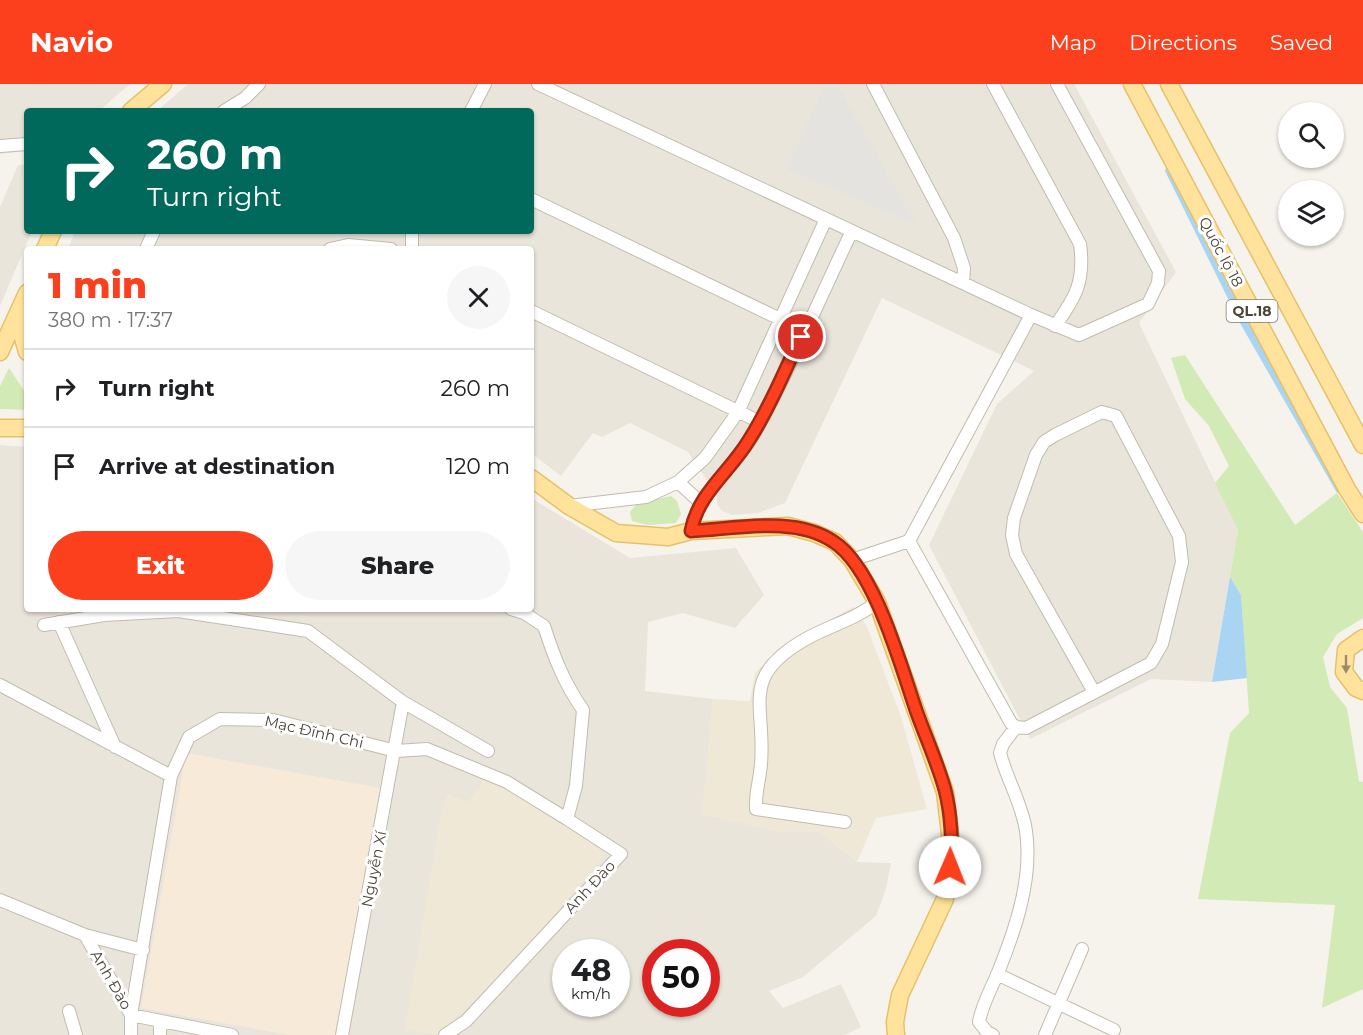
<!DOCTYPE html>
<meta charset="utf-8">
<style>
body{margin:0;font-family:Montserrat,sans-serif;background:#f6f6f6;color:#202124;height:100vh;display:flex;flex-direction:column;font-size:22px;white-space:nowrap}
*{box-sizing:border-box;margin:0}
p{font-size:20px;color:#757577}
.icon{flex:none;width:33px;height:33px;fill:none;stroke:currentColor;stroke-width:2;stroke-linecap:round;stroke-linejoin:round}
.map{position:relative;flex:1;overflow:hidden}
.sheet{position:absolute;left:24px;top:162px;width:510px;height:366px;display:flex;flex-direction:column;background:#fff;border-radius:6px;box-shadow:0 2px 4px #0004}
.sheet>*{flex:none}
.hud{position:absolute;left:24px;top:24px;width:510px;height:126px;border-radius:6px;box-shadow:0 2px 4px #0004;background:#00695c;color:#fff;overflow:hidden}
.tools{position:absolute;left:1278px;top:18px;display:grid;gap:12px}
.tools a{display:grid;place-items:center;width:66px;height:66px;border-radius:50%;background:#fff;box-shadow:0 2px 4px #0004;font-size:30px}
.speed{position:absolute;left:552px;top:855px;display:flex;gap:12px;font-size:30px;font-weight:700;text-align:center}
.speed>*{display:grid;place-content:center;width:78px;height:78px;border-radius:50%;background:#fff;box-shadow:0 2px 4px #0004;line-height:1}
.speed small{font-size:15px;font-weight:400}
.speed .limit{border:9px solid #d22;background:#fff;color:#111}
.pin{position:absolute;display:grid;place-items:center;width:51px;height:51px;color:#fff;margin:-26px;border:3px solid #fff;border-radius:50%;box-shadow:0 2px 6px #0007}
.me{position:absolute;width:66px;margin:-33px;rotate:1deg;stroke-linejoin:round;filter:drop-shadow(0 0 4px #0008)}
.turn{display:flex;align-items:center;gap:21px;height:126px;padding:0 24px;font-size:27px}
.turn .icon{width:78px;height:78px;stroke-width:2.5}
.turn b{display:block;font-size:42px;line-height:51px}
.round{display:grid;place-items:center;flex:none;width:63px;height:63px;border-radius:32px;background:#f6f6f6}
.head{display:flex;align-items:center;justify-content:space-between;height:102px;padding:0 24px}
h1{font-size:36px;font-weight:800;line-height:45px;color:#fc3f1d}
.cta{display:flex;gap:12px;margin-top:auto;padding:12px 24px}
.cta a{flex:1;height:69px;border-radius:36px;background:#fc3f1d;color:#fff;font-size:24px;font-weight:800;line-height:69px;text-align:center}
.cta a+a{background:#f6f6f6;color:#202124}
ul{padding:0;list-style:none}
li{display:flex;align-items:center;gap:18px;height:78px;padding:0 24px;border-top:2px solid #e0e0e0}
li div{flex:1}
li b{display:block;font-size:22px}
li em{font-style:normal}
header{display:flex;align-items:center;gap:36px;box-sizing:border-box;height:84px;padding:0 30px;background:#fc3f1d;color:#fff}
header strong{font-size:28px}
nav{display:flex;gap:33px;margin-inline-start:auto;font-size:21px}
.map>svg:first-child{display:block}
.residential{fill:#eae5da;fill-rule:evenodd}
.commercial{fill:#f7ead8}
.education{fill:#efe8d6}
.green{fill:#d2eab5}
.parking{fill:#e5e3e0}
.water{fill:#a9d4f2}
.lines{fill:none;stroke-linecap:round;stroke-linejoin:round}
.minor-casing{stroke:#c2bbae;stroke-width:14}
.major-casing{stroke:#e6c16a;stroke-width:19}
.minor{stroke:#fff;stroke-width:12}
.major{stroke:#ffe39c;stroke-width:16}
.oneway{fill:#9c8c66}
.route-casing{stroke:#a42913;stroke-width:15}
.route{stroke:#fc3f1d;stroke-width:10}
.labels{text-anchor:middle;stroke-width:6;stroke-linejoin:round;paint-order:stroke}
.shield{fill:#fff;stroke:#817c74;stroke-width:1.5}
.shield-label{font-size:14px;font-weight:bold;fill:#4b4439}
.street-label{font-size:15px;fill:#4b4439;stroke:#fff}
</style>
<header>
<strong>Navio</strong>
<nav><a>Map</a><a>Directions</a><a>Saved</a></nav>
</header>
<div class="map">
<svg width="1363" height="951" viewBox="0 0 1363 951">
<rect width="100%" height="100%" fill="#f6f3ec"/>
<path class="residential" d="M 0,0 L 130,0 L 99,27 L 27,27 L 27,67 L 0,70 Z
M 188,0 L 1074,0 L 1176,188 L 1139,239 L 1238,446 L 1212,598 L 1151,595 L 1030,655 L 929,461 L 997,320 L 1034,287 L 882,214 L 785,419 L 758,429 L 732,431 L 722,427 L 717,420 L 717,411 L 688,368 L 630,339 L 602,353 L 593,349 L 561,392 L 531,369 L 531,165 L 68,165 L 75,147 L 531,147 L 531,27 L 157,27 Z
M 18,81 L 27,81 L 27,147 L 32,147 L 0,222 L 0,123 Z
M 0,361 L 27,363 L 27,525 L 531,525 L 531,414 L 630,474 L 736,464 L 764,511 L 735,544 L 683,529 L 648,538 L 645,607 L 713,615 L 703,730 L 781,748 L 821,748 L 857,778 L 891,779 L 886,805 L 876,832 L 803,893 L 769,907 L 783,924 L 841,900 L 861,943 L 845,951 L 0,951 ZM 566,868 L 616,868 L 616,920 L 566,920 ZM 656,868 L 706,868 L 706,920 L 656,920 Z"/>
<path class="commercial" d="M 186,669 L 380,704 L 336,951 L 288,951 L 141,924 Z"/>
<path class="education" d="M 853,523 L 867,543 L 901,633 L 927,725 L 876,734 L 857,778 L 821,748 L 781,748 L 702,730 L 713,615 L 750,617 L 755,589 L 777,566 Z
M 484,694 L 543,724 L 608,767 L 516,878 L 437,951 L 405,946 L 441,730 L 448,710 L 468,718 Z"/>
<path class="green" d="M 1185,271 L 1295,441 L 1337,409 L 1363,448 L 1363,534 L 1337,550 L 1323,573 L 1330,603 L 1347,624 L 1359,697 L 1363,698 L 1363,905 L 1322,924 L 1335,821 L 1198,815 L 1230,649 L 1249,629 L 1241,511 L 1230,493 L 1238,446 L 1215,399 L 1229,382 L 1209,342 L 1185,315 L 1171,274 Z
M 9,284 L 27,311 L 27,326 L 0,325 L 0,302 Z
M 671,412 L 677,417 L 681,430 L 676,439 L 648,441 L 632,437 L 630,428 L 638,419 Z"/>
<path class="parking" d="M 825,0 L 837,0 L 916,141 L 787,85 Z"/>
<path class="water" d="M 1168,78 L 1345,406 L 1337,409 L 1240,239 L 1165,87 Z
M 1230,493 L 1241,511 L 1247,594 L 1212,598 Z"/>
<g class="lines">
<defs>
<path id="minor" d="M 538,0 L 1031,231 L 1079,251 L 1148,220 L 1158,199 L 1159,187 L 1057,0
M 873,0 L 954,154 L 964,184 L 963,199
M 993,0 L 1080,160 C 1085,197 1076,213 1055,242
M 224,27 L 245,14 L 259,0
M 471,27 L 485,0
M 0,62 L 27,60
M 531,115 L 780,235
M 412,147 L 412,165
M 146,165 L 154,147
M 330,165 L 348,161 L 391,165
M 531,227 L 760,338
M 678,398 L 700,418
M 569,422 L 646,413 L 678,398 L 705,374 L 738,328 L 826,135
M 691,447 C 698,408 732,386 752,353 C 790,287 819,215 852,147
M 909,457 L 1011,639 L 1016,643 L 1026,644 L 1151,579 L 1162,560 L 1182,478 L 1179,452 L 1116,332 L 1102,328 L 1055,351 L 1044,358 L 1036,371 L 1014,434 L 1012,451 L 1016,470 L 1094,608
M 852,476 L 909,457 L 1031,231
M 59,538 L 115,663
M 44,541 L 104,531 L 178,527 L 308,547 L 403,618 L 488,667
M 0,601 L 171,692
M 845,738 L 756,725 C 755,709 760,695 761,680 C 766,620 739,594 804,556 C 828,542 855,536 877,518
M 0,816 L 85,851 L 143,866
M 85,851 L 131,931 L 232,951
M 997,890 L 1114,946
M 69,927 L 76,951
M 160,937 L 160,951
M 131,951 L 131,931 L 171,692 L 189,653 L 220,635 L 273,636 L 396,667 L 427,665 L 507,698 L 567,735
M 342,951 L 403,618
M 445,951 L 466,937 L 621,770 L 567,735 L 576,702 L 583,626 C 564,599 554,573 544,542 L 524,529 L 511,525
M 993,951 L 987,948 L 979,938 C 982,921 990,907 997,891 C 1015,847 1033,795 1026,747 C 1022,719 1007,696 1000,669 L 1003,660 L 1016,643
M 1045,951 L 1082,865"/>
<path id="major" d="M 1132,0 L 1347,405 L 1363,430
M 1169,0 L 1363,361
M 131,27 L 163,0
M 45,165 L 53,147
M 17,233 L 27,268
M 0,268 L 27,209
M 0,344 L 27,344
M 531,394 L 569,422 L 616,449 L 668,453 L 691,447 L 788,442 L 814,449 L 835,458 L 852,476 L 877,518 L 945,708 L 952,767 L 945,815 L 900,911 L 895,938 L 896,951
M 1363,554 L 1346,566 L 1344,588 L 1356,604 L 1363,607"/>
</defs>
<use href="#minor" class="minor-casing"/>
<use href="#major" class="major-casing"/>
<use href="#minor" class="minor"/>
<use href="#major" class="major"/>
</g>
<defs><path id="oneway-solid" d="M-6-.8H1V-3.2L6.5 0L1 3.2V.8H-6Z" transform="scale(1.5)"/></defs>
<use class="oneway" href="#oneway-solid" transform="translate(1346 580) rotate(90)"/>
<g class="lines">
<defs>
<path id="route" d="M 801,253 C 784,287 770,324 749,356 C 730,388 698,409 691,447 C 735,445 795,431 834,458 C 875,485 901,583 917,629 C 926,654 938,680 945,706 C 951,729 953,760 950,783"/>
</defs>
<use href="#route" class="route-casing"/>
<use href="#route" class="route"/>
</g>
<g class="labels">
<rect class="shield" x="1226.5" y="216" width="51" height="22" rx="4.5"/>
<g class="shield-label">
<text x="1252" y="232">QL.18</text>
</g>
<g class="street-label">
<text transform="translate(1221 168) rotate(62)" y="5">Quốc lộ 18</text>
<text transform="translate(314 648) rotate(13)" y="5">Mạc Đĩnh Chi</text>
<text transform="translate(374 785) rotate(-79)" y="5">Nguyễn Xí</text>
<text transform="translate(590 803) rotate(-47)" y="5">Anh Đào</text>
<text transform="translate(111 896) rotate(60)" y="5">Anh Đào</text>
</g>
</g>
</svg>
<div class="tools">
<a><svg class="icon" aria-label="search" viewBox="0 0 24 24"><circle cx="10" cy="10" r="6"/><path d="M15 15l6 6"/></svg></a>
<a><svg class="icon" aria-label="layers" viewBox="0 0 24 24"><path d="M12 4l9 5-9 5-9-5zM3 14l9 5 9-5"/></svg></a>
</div>
<div class="speed"><div>48<small>km/h</small></div><div class="limit">50</div></div>
<div class="pin" style="left:801px;top:253px;background:#d93025"><svg class="icon" aria-label="arrive" viewBox="0 0 24 24"><path d="M6 21V4h12l-3 4 3 4H6"/></svg></div>
<svg class="me" style="left:950px;top:783px" viewBox="-20 -20 40 40"><circle r="19" fill="#fff"/><path d="M0-13L10 11 0 6-10 11z" fill="#fc3f1d"/></svg>
<div class="hud">
<div class="turn"><svg class="icon" aria-label="right" viewBox="0 0 24 24"><path d="M7 20v-9h11M14 6l5 5-5 5"/></svg><div><b>260 m</b>Turn right</div></div>
</div>
<section class="sheet">
<div class="head"><div><h1>1 min</h1><p>380 m · 17:37</p></div><a class="round"><svg class="icon" aria-label="close" viewBox="0 0 24 24"><path d="M6 6l12 12M18 6L6 18"/></svg></a></div>
<ul>
<li><svg class="icon" aria-label="right" viewBox="0 0 24 24"><path d="M7 20v-9h11M14 6l5 5-5 5"/></svg><div><b>Turn right</b></div><em>260 m</em></li>
<li><svg class="icon" aria-label="arrive" viewBox="0 0 24 24"><path d="M6 21V4h12l-3 4 3 4H6"/></svg><div><b>Arrive at destination</b></div><em>120 m</em></li>
</ul>
<div class="cta"><a>Exit</a><a>Share</a></div>
</section>
</div>
